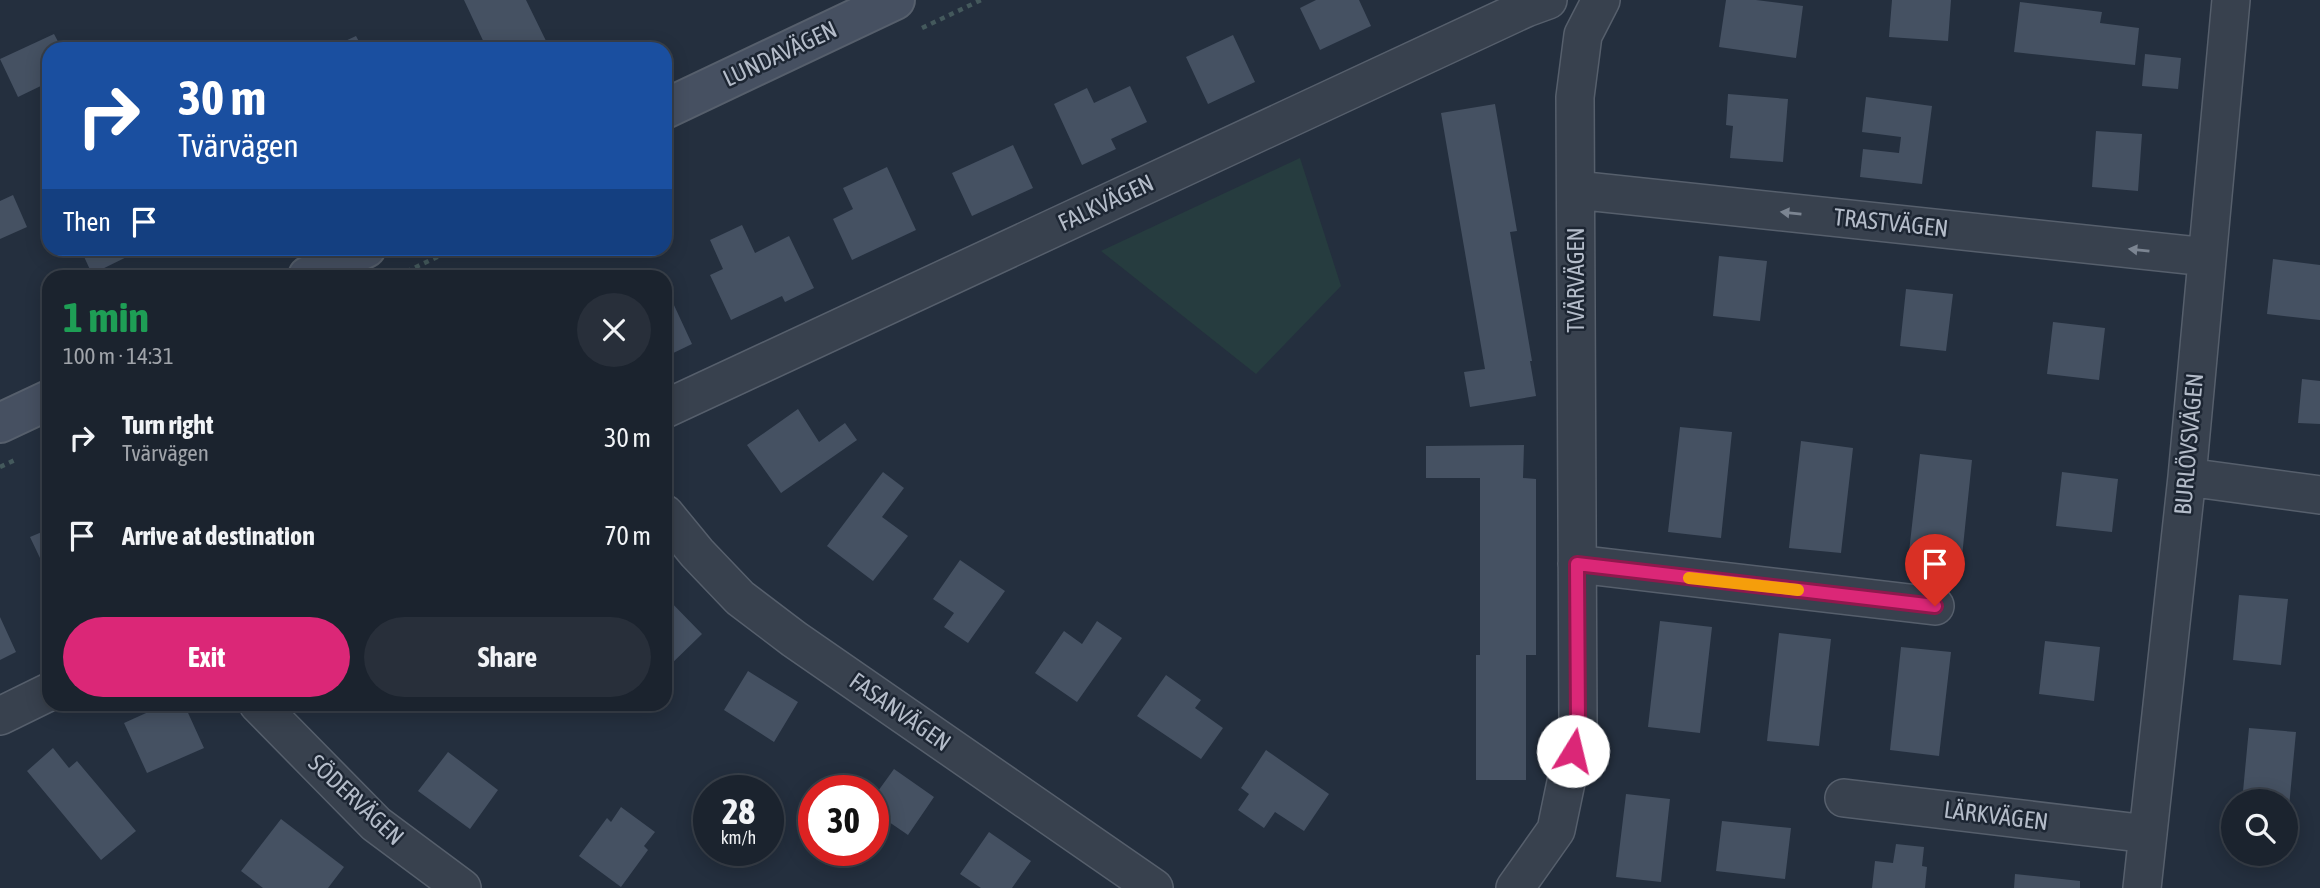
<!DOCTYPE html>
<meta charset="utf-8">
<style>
body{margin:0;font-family:"Asap Condensed",sans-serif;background:#282f3a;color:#f1f3f6;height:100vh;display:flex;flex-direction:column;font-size:26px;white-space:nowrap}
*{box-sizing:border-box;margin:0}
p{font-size:23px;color:#a0a4aa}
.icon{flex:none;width:38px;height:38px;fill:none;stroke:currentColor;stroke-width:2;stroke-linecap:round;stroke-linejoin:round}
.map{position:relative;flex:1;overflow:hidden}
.panel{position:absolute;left:42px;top:270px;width:630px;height:441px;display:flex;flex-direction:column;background:#1b232e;border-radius:21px;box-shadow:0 4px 18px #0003,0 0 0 2px #39404a}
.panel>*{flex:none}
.hud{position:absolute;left:42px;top:42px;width:630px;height:214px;border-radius:21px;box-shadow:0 4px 18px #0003,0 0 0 2px #39404a;background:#1a4fa0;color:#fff;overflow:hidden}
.tools{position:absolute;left:2221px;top:789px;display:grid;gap:14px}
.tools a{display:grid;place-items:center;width:77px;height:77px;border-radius:50%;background:#1b232e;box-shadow:0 4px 18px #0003,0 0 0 2px #39404a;font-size:35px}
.speed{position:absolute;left:693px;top:775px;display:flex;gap:14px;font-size:35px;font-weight:700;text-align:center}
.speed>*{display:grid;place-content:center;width:91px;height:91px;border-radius:50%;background:#1b232e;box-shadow:0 4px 18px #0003,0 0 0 2px #39404a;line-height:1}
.speed small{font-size:18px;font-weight:400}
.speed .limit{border:10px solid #d22;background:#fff;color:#111}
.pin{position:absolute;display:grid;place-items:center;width:60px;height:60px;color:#fff;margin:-72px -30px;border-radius:50% 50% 50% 0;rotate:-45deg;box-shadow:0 0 7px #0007}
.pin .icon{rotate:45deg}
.me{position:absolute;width:77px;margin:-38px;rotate:9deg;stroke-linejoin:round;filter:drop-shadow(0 0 5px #0008)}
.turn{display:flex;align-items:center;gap:24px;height:147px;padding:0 21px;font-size:32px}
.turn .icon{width:91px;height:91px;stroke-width:2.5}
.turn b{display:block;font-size:49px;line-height:60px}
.then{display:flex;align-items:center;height:66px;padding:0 21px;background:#0003;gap:14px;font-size:26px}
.round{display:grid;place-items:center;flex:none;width:74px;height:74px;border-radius:37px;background:#282f3a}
.head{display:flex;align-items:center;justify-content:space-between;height:119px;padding:0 21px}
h1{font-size:42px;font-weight:700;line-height:52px;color:#1e9e55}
.action{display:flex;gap:14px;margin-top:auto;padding:14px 21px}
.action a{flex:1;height:80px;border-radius:42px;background:#db2777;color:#fff;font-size:28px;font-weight:700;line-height:80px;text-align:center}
.action a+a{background:#282f3a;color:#f1f3f6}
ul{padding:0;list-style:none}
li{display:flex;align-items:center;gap:21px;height:98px;padding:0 21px}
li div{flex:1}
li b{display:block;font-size:26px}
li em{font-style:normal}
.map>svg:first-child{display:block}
.green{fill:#263c3f}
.building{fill:#455162}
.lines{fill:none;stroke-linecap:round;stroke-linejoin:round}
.minor-casing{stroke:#565f6c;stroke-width:40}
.secondary-casing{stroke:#565f6c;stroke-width:42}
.path{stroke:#44595c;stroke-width:4.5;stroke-dasharray:5 5;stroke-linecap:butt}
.minor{stroke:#38414e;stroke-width:37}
.secondary{stroke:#465061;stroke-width:38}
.oneway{fill:#7c8592}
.route-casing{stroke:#8e194d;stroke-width:18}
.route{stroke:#db2777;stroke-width:12}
.slow{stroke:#f59e0b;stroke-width:12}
.labels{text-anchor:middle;stroke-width:5;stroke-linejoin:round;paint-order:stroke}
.street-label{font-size:24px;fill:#b4bcc9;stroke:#1d2633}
</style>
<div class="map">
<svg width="2320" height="888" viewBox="0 0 2320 888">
<rect width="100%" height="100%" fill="#242f3e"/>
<path class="green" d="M 1300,158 L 1341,286 L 1256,374 L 1101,251 Z"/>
<path class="building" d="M 464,0 L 526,0 L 549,47 L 487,49 Z
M 1316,0 L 1359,0 L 1371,26 L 1320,50 L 1300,8 Z
M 1726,0 L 1756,0 L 1803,6 L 1796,58 L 1719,47 Z
M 1892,0 L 1951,0 L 1948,41 L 1889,37 Z
M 2020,2 L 2102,12 L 2100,23 L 2139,28 L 2135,65 L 2014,52 Z
M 54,34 L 62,49 L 49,49 L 49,82 L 18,97 L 0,59 Z
M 1233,35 L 1255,82 L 1208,104 L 1186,57 Z
M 356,36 L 363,49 L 328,49 Z
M 2145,54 L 2181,58 L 2178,89 L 2142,86 Z
M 1130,86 L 1147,122 L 1111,139 L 1116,149 L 1082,165 L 1054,104 L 1087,88 L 1094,103 Z
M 1728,94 L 1788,99 L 1783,162 L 1730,158 L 1733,126 L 1726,125 Z
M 1866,97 L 1932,106 L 1922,184 L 1860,177 L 1863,149 L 1899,153 L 1901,137 L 1862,132 Z
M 1495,104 L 1517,231 L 1510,232 L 1532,361 L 1530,361 L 1536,396 L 1470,407 L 1464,372 L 1485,369 L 1441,113 Z
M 2096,131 L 2142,134 L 2138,191 L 2092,187 Z
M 1013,145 L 1033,188 L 972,216 L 952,173 Z
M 887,167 L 916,230 L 852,260 L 833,219 L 853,209 L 843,188 Z
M 13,195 L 27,227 L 0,239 L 0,201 Z
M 742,225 L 755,253 L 789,236 L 814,288 L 785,302 L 782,296 L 731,320 L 710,275 L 723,269 L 710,240 Z
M 80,248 L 145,248 L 92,274 Z
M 1719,256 L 1767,261 L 1760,321 L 1713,316 Z
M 2273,259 L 2320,265 L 2320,320 L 2267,314 Z
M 1906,289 L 1953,294 L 1946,351 L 1900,346 Z
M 673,303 L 692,344 L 665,357 L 665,307 Z
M 2053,322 L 2105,328 L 2099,380 L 2047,374 Z
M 2302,379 L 2320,381 L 2320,424 L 2298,423 Z
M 798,409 L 819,442 L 845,423 L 857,440 L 781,493 L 747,445 Z
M 1680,427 L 1732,432 L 1721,538 L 1668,532 Z
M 1801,441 L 1853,448 L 1841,553 L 1789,548 Z
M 1524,445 L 1523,478 L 1536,479 L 1536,655 L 1526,655 L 1526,780 L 1476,780 L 1476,655 L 1480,655 L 1480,478 L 1426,478 L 1426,446 Z
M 1920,454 L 1972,460 L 1961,566 L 1908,561 Z
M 883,472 L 904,488 L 882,517 L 908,536 L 873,581 L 827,546 Z
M 2062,472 L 2118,479 L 2112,532 L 2056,526 Z
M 49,529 L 49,577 L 30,537 Z
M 960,560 L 1005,591 L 968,643 L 944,627 L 954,613 L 933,599 Z
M 2239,595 L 2288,599 L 2281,665 L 2233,660 Z
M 665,596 L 702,634 L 665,670 Z
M 0,617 L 16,652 L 0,660 Z
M 1097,621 L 1122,638 L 1077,702 L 1035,673 L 1064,631 L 1082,644 Z
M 1660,621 L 1712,627 L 1700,733 L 1648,727 Z
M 1779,633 L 1831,639 L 1819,746 L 1767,741 Z
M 2045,641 L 2100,647 L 2094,701 L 2039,694 Z
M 1901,647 L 1951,652 L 1939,756 L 1890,750 Z
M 748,671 L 798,702 L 774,742 L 724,710 Z
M 1166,675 L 1201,700 L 1195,708 L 1223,728 L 1201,759 L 1137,716 Z
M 166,704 L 184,704 L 204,748 L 147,773 L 124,723 Z
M 2249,728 L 2296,732 L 2289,807 L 2286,807 L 2286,802 L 2242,802 Z
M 53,748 L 69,768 L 77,761 L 136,831 L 101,860 L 27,771 Z
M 1266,750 L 1329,794 L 1304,831 L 1275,812 L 1264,828 L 1238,810 L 1249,794 L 1241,788 Z
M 448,752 L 498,790 L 470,829 L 418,791 Z
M 894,769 L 934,797 L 908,835 L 873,811 L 873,798 Z
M 1626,794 L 1670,799 L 1661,882 L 1616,877 Z
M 621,807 L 655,832 L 644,846 L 648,850 L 621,887 L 579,856 L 607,818 L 611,822 Z
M 281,819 L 344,867 L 328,888 L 263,888 L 241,871 Z
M 1722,821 L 1791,828 L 1785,879 L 1716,871 Z
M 989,832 L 1031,861 L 1012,888 L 981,888 L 960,874 Z
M 1896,844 L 1924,847 L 1922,866 L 1927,867 L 1925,888 L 1872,888 L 1875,861 L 1893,863 Z
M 2015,874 L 2080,881 L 2080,888 L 2014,888 Z"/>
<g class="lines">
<defs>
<path id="minor" d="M 1576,190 L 2207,257
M 665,409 L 1526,8 L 1548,0
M 2187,477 L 2320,495
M 665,514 L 697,553 L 740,598 L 794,639 L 1154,888
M 1577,564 L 1935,606
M 258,704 L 376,824 L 462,888
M 0,716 L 49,692
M 1844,798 L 2148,834
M 1515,888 L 1556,830 L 1578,725 L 1575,97 L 1583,35 L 1601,0
M 2142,888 L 2187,477 L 2231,0"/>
<path id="secondary" d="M 665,109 L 895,0
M 308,276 L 366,248
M 0,423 L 49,400"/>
</defs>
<use href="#minor" class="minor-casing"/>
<use href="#secondary" class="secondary-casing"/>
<path class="path" d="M 922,28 L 981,0
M 397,276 L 456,248
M 0,467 L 15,460"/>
<use href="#minor" class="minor"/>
<use href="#secondary" class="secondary"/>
</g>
<defs><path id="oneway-solid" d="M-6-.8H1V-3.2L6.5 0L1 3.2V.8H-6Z" transform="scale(1.75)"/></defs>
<g class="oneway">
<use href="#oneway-solid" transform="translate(1791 213) rotate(-174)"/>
<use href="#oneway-solid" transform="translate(2139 250) rotate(-174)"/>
</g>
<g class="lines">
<defs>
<path id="route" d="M 1573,751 L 1578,725 L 1577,564 L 1935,606"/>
</defs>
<use href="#route" class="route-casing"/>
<use href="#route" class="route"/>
<path class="slow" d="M 1689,578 L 1798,590"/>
</g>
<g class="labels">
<g class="street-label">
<text transform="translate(780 54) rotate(-25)" y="8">LUNDAVÄGEN</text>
<text transform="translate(1106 203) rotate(-25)" y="8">FALKVÄGEN</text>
<text transform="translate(1891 223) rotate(6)" y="8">TRASTVÄGEN</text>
<text transform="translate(1576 280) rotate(-90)" y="8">TVÄRVÄGEN</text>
<text transform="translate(2189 444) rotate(-85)" y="8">BURLÖVSVÄGEN</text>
<text transform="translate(900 712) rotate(35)" y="8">FASANVÄGEN</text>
<text transform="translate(356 800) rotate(43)" y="8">SÖDERVÄGEN</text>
<text transform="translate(1996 816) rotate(7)" y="8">LÄRKVÄGEN</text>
</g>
</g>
</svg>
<div class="tools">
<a><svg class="icon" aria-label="search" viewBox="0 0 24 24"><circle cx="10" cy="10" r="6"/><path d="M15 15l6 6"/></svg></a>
</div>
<div class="speed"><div>28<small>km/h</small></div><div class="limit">30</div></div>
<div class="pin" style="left:1935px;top:606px;background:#d93025"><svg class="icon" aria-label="arrive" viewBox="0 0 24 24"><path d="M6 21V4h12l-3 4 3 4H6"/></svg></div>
<svg class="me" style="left:1573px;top:751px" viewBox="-20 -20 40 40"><circle r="19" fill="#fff"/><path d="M0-13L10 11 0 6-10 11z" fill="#db2777"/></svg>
<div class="hud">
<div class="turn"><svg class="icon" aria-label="right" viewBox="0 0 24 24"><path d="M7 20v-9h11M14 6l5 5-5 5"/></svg><div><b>30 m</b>Tvärvägen</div></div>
<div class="then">Then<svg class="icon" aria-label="arrive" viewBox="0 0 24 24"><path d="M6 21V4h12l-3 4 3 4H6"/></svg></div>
</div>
<section class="panel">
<div class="head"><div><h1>1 min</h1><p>100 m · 14:31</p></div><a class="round"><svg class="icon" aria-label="close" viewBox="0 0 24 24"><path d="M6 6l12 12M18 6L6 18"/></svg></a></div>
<ul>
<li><svg class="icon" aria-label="right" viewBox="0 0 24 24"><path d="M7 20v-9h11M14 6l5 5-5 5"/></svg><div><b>Turn right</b><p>Tvärvägen</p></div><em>30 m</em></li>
<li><svg class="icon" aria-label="arrive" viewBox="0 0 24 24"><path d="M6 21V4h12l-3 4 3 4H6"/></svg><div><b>Arrive at destination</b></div><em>70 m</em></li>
</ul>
<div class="action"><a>Exit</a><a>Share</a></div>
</section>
</div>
